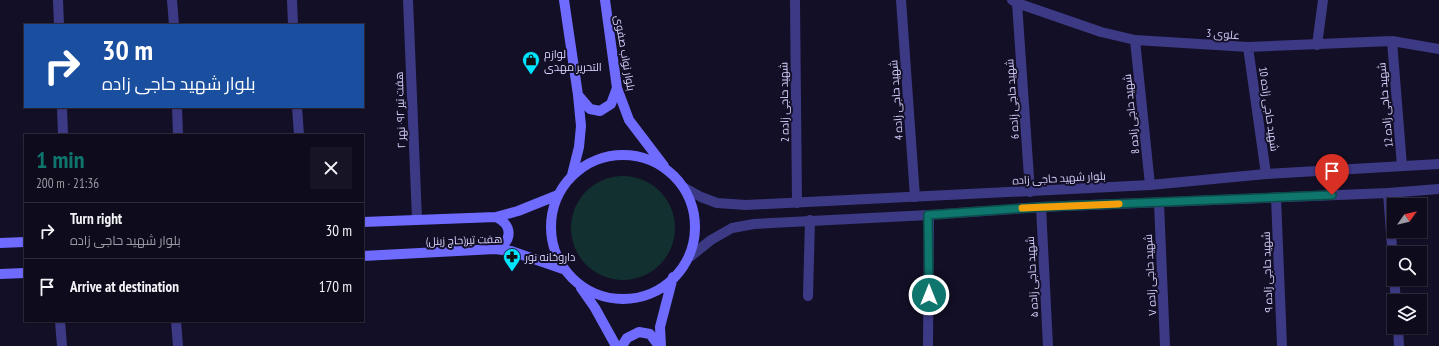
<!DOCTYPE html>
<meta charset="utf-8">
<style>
body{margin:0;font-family:"PT Sans Narrow",Cairo,sans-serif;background:#171425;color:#f1f3f6;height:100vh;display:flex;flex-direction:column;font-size:15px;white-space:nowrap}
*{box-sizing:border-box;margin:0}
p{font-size:13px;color:#9b9ba3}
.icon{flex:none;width:22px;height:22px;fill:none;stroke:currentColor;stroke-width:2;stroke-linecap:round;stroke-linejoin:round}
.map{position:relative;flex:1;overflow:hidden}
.drawer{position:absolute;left:24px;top:134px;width:340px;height:188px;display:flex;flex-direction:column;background:#0e0b1c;border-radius:0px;box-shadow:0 1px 3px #0004,0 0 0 1px #2e2b3b}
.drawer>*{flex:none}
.banner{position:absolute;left:24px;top:24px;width:340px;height:84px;border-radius:0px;box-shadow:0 1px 3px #0004,0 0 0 1px #2e2b3b;background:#1a4fa0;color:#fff;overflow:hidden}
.needle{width:26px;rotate:56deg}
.tools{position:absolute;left:1387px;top:198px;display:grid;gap:8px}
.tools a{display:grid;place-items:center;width:40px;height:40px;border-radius:0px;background:#0e0b1c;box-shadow:0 1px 3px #0004,0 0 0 1px #2e2b3b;font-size:20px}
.pin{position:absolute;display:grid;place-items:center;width:34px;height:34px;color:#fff;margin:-41px -17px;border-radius:50% 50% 50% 0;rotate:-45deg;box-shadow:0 0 4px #0007}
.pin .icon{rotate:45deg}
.me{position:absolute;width:44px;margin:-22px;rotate:0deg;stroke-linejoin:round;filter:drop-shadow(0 0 3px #0008)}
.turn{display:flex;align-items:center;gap:14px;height:84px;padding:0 12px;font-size:18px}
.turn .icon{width:52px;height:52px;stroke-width:2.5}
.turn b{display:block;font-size:28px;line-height:34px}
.round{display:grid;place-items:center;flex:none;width:42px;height:42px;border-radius:0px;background:#171425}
.head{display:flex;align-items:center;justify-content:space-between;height:68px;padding:0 12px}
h1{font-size:24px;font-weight:600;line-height:30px;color:#0f766e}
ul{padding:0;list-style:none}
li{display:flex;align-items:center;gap:12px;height:56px;padding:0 12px;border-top:1px solid #2e2b3b}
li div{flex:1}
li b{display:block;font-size:15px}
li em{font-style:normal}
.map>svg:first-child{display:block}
.green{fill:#12302f}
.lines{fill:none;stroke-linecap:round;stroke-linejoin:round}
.minor{stroke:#3d3a85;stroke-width:10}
.tertiary{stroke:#3d3a85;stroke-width:10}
.secondary{stroke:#6f6bff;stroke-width:10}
.route-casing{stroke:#0a4d48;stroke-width:10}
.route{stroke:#0f766e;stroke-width:7}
.slow{stroke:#f59e0b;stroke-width:7}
.labels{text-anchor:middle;stroke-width:4;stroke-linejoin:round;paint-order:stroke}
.street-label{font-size:11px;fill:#d9d4ff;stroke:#130f26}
.poi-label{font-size:11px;fill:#d9d4ff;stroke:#130f26;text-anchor:start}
</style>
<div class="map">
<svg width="1439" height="346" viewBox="0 0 1439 346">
<rect width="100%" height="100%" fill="#130f26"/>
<path class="green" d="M571 228a52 52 0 1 1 104 0a52 52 0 1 1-104 0Z"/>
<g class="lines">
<path class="minor" d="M 58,0 L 59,25
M 172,0 L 174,25
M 292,0 L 293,25
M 408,0 L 417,219
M 795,0 L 797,203
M 901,0 L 915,197
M 1012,0 L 1017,3 L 1101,32 L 1135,40 L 1248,47 L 1392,41 L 1439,49
M 1017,3 L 1030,192
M 1135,40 L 1150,185
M 1392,41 L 1402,166
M 1317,45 L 1323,0
M 1248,47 L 1266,174
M 62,107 L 63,135
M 177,107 L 178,135
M 297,107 L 299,135
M 1388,193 L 1394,274
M 1276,197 L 1282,346
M 1159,203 L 1165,346
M 1041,207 L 1048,346
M 1394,279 L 1396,301
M 808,296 L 810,220
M 60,321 L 62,346
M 176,321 L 178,346
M 1398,327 L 1399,346
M 928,346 L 929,215"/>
<path class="tertiary" d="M 683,187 L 701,197 L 717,203 L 746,205 L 1150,185 L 1266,174 L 1439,164
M 691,256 L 711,240 L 732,228 L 754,224 L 929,215 L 1041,207 L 1388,193 L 1439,189"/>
<path class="secondary" d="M 564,0 L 578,95 L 581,126 L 579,147 L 572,175
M 605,0 L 617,88 L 629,120 L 664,166
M 578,95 L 590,109 L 600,111 L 611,104 L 617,88
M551 227a72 72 0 1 1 144 0a72 72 0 1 1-144 0Z
M 363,222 L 496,217 L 518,211 L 558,195
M 0,243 L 25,242
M 495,249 C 513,242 513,225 496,217
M 363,256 L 495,249 L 511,251 L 563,269
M 0,274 L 25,273
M 581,288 L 595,308 L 616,346
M 622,346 L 627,338 L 639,332 L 650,334 L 659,346
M 661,346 L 660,327 L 673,277"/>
</g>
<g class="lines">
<defs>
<path id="route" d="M 929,295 L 928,215 L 1040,207 L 1332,195"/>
</defs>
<use href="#route" class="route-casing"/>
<use href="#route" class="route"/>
<path class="slow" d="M 1022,208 L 1119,204"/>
</g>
<defs>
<symbol id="shop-pin" viewBox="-11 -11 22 30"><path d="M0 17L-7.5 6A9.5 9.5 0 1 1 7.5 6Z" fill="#00e5ff" stroke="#130f26"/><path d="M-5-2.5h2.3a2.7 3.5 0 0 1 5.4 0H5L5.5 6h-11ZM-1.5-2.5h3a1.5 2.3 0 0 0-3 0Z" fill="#111"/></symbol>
<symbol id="pharmacy-pin" viewBox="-11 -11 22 30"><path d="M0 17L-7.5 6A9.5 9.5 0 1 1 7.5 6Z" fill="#00e5ff" stroke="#130f26"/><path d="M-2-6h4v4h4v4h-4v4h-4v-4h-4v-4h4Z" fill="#111"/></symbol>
</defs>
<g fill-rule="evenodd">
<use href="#shop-pin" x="521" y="50" width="20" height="27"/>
<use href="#pharmacy-pin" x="502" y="247" width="20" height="27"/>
</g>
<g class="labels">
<g class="street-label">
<text transform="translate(1223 34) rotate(4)" y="4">علوی 3</text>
<text transform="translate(625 53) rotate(80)" y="4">بلوار نواب صفوی</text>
<text transform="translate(1012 99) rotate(-94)" y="4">شهید حاجی زاده 6</text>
<text transform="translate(896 100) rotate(-94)" y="4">شهید حاجی زاده 4</text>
<text transform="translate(784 102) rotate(-91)" y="4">شهید حاجی زاده 2</text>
<text transform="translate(1385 105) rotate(-95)" y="4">شهید حاجی زاده 12</text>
<text transform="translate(1269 109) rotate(82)" y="4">شهید حاجی زاده 10</text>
<text transform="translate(400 110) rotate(-92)" y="4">هفت تیر ۹۲- نهر ۲</text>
<text transform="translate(1131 114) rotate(-96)" y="4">شهید حاجی زاده 8</text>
<text transform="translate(1059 178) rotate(-3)" y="4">بلوار شهید حاجی زاده</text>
<text transform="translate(464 240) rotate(-2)" y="4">هفت تیر(حاج زینل)</text>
<text transform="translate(1267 272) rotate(-92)" y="4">شهید حاجی زاده ۹</text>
<text transform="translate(1150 275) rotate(-93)" y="4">شهید حاجی زاده ۷</text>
<text transform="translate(1032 277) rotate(-93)" y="4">شهید حاجی زاده ۵</text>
</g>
<g class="poi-label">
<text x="544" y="58">لوازم<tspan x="544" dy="13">التحریر مهدی</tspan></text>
<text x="525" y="261">داروخانه نور</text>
</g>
</g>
</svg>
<div class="tools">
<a><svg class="needle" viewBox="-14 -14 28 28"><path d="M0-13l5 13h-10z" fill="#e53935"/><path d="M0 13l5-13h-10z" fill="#9b9ba3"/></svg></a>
<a><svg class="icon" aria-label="search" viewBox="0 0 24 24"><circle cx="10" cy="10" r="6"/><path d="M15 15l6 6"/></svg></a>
<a><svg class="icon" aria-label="layers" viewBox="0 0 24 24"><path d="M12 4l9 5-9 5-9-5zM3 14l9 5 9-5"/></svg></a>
</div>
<div class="pin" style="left:1332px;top:195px;background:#d93025"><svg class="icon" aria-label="arrive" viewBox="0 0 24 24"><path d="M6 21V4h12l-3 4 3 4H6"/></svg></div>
<svg class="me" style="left:929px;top:295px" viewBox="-20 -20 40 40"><circle r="17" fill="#0f766e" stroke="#fff" stroke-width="3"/><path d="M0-11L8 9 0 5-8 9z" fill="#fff"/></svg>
<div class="banner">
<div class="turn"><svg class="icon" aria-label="right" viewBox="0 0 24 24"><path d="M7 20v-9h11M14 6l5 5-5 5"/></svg><div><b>30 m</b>بلوار شهید حاجی زاده</div></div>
</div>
<section class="drawer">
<div class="head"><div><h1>1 min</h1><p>200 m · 21:36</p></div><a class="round"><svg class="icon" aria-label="close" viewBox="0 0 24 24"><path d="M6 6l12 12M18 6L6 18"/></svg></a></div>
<ul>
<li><svg class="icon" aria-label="right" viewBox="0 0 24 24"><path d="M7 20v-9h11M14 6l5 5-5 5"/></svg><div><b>Turn right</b><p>بلوار شهید حاجی زاده</p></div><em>30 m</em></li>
<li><svg class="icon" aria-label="arrive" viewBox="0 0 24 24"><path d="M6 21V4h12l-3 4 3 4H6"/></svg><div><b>Arrive at destination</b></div><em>170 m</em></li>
</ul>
</section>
</div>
